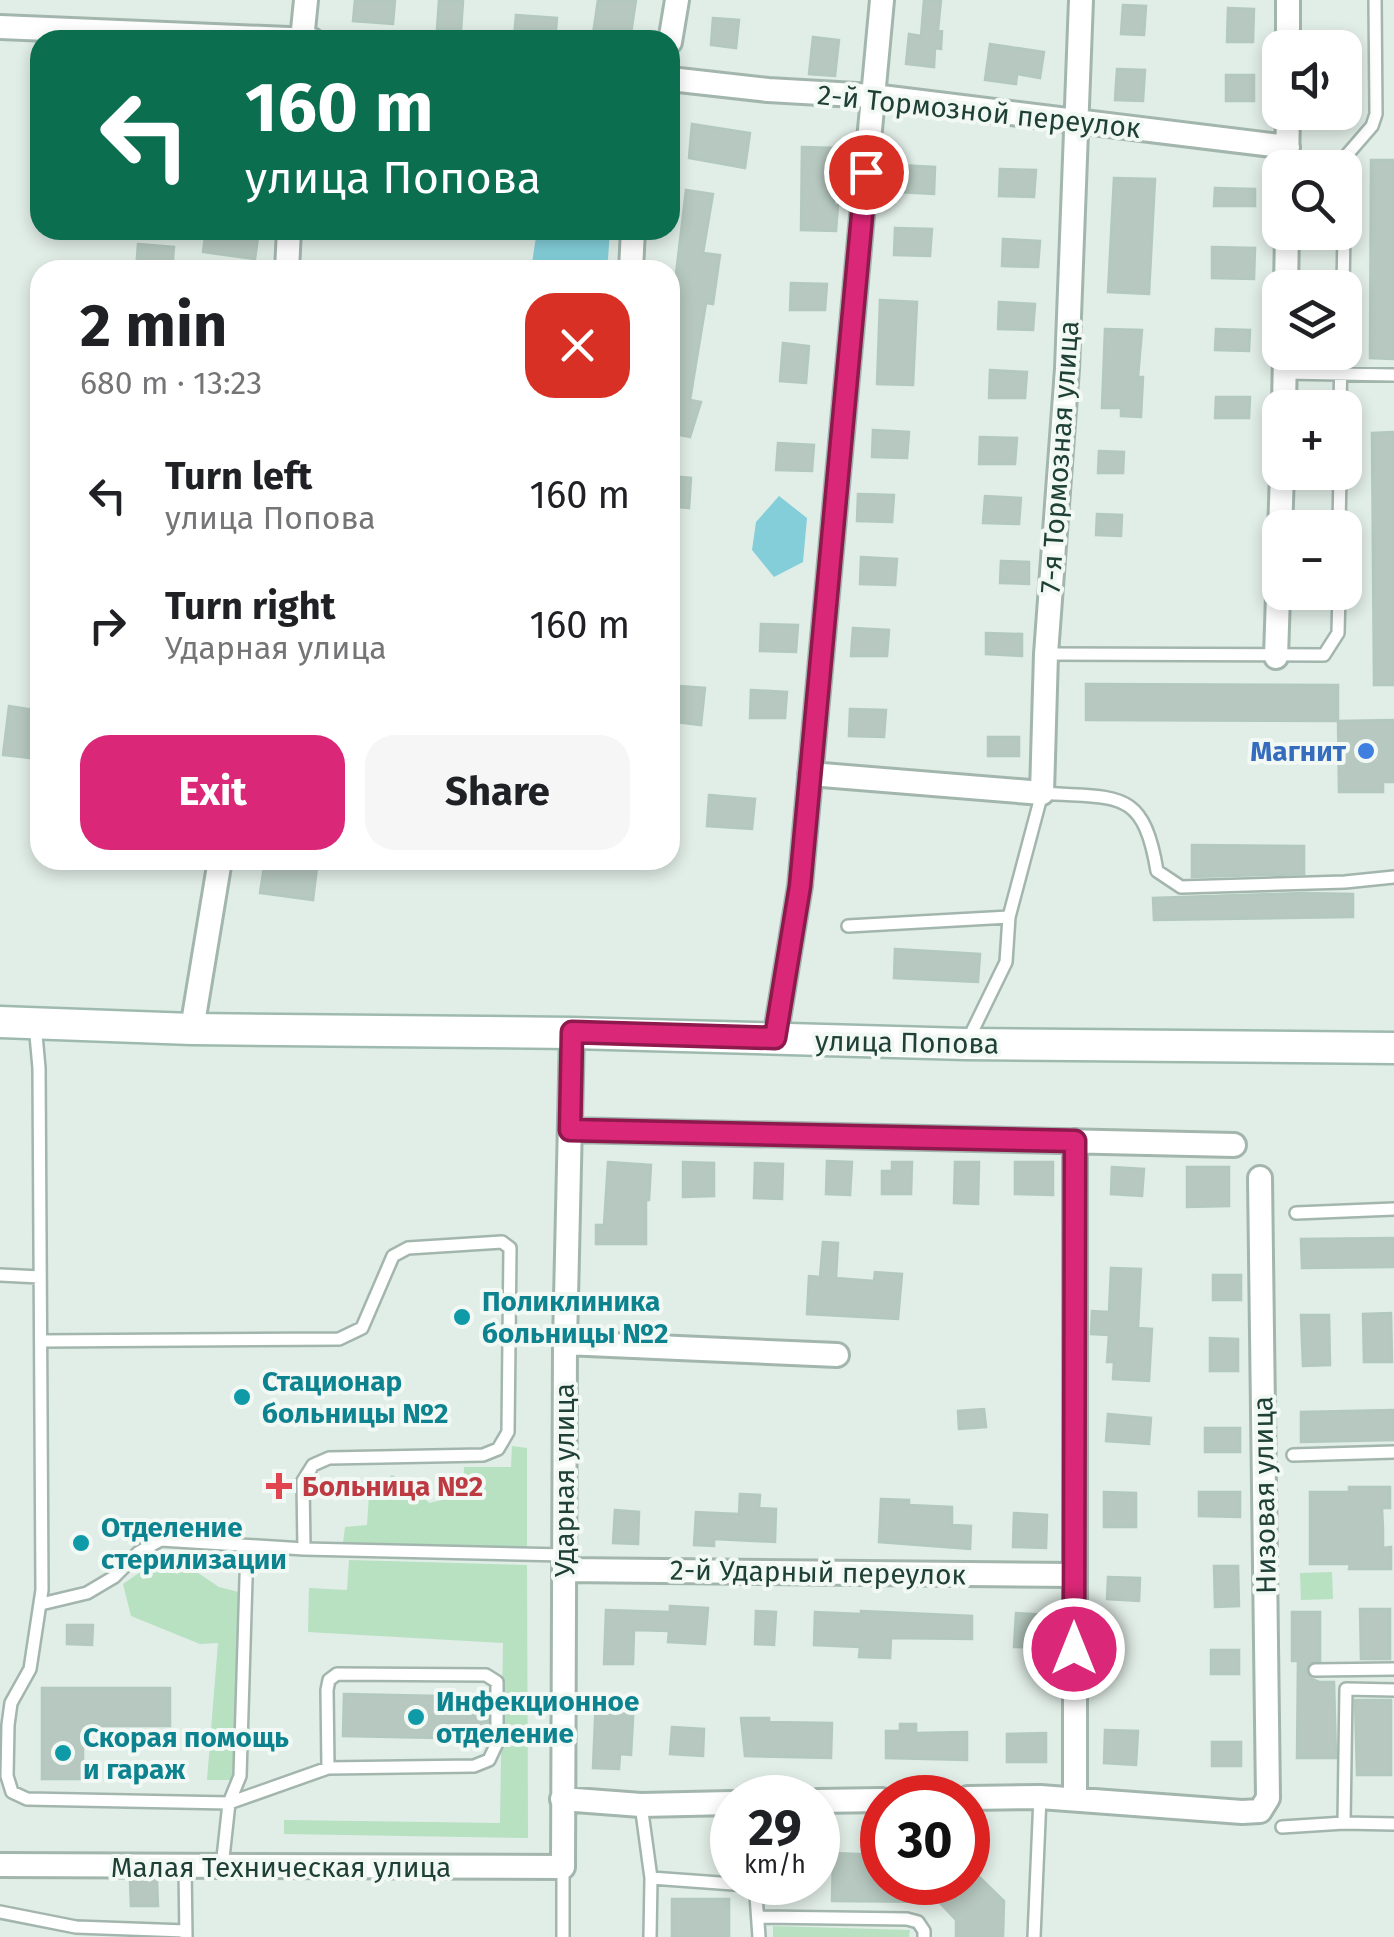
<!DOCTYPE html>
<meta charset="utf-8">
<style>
body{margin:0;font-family:"Fira Sans",sans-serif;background:#f6f6f6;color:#202124;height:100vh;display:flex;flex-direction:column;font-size:38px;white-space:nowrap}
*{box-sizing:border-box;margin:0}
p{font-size:32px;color:#757577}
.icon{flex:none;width:55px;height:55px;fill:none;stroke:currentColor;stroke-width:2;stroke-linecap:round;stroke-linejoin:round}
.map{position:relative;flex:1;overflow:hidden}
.details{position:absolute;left:30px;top:260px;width:650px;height:610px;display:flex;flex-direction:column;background:#fff;border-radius:30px;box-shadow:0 5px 15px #0003}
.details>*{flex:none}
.hud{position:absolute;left:30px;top:30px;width:650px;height:210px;border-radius:30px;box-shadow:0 5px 15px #0003;background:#0b6e4f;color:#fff;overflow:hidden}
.fabs{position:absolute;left:1262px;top:30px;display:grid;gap:20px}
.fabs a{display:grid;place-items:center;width:100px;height:100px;border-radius:20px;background:#fff;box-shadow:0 5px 15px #0003;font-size:50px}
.speed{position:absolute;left:710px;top:1775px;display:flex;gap:20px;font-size:50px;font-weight:700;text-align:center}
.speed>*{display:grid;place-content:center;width:130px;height:130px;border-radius:50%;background:#fff;box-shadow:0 5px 15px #0003;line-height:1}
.speed small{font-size:25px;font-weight:400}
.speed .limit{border:15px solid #d22;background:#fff;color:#111}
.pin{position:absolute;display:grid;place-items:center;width:85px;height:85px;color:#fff;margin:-42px;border:5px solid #fff;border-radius:50%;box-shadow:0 2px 10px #0007}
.me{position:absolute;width:110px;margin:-55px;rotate:0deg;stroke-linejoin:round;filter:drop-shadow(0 0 8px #0008)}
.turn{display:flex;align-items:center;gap:35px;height:210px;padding:0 50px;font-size:45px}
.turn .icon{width:130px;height:130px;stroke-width:2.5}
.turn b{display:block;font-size:70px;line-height:85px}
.round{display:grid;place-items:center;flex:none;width:105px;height:105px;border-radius:30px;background:#f6f6f6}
.summary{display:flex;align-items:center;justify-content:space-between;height:170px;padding:0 50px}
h1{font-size:60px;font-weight:700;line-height:75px}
.action{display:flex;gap:20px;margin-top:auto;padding:20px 50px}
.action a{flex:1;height:115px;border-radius:30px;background:#db2777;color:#fff;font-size:40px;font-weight:700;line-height:115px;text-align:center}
.action a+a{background:#f6f6f6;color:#202124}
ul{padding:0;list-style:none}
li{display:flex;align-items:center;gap:30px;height:130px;padding:0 50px}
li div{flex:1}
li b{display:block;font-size:38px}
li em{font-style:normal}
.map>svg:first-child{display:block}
.green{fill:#b7e1c1}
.water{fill:#83ced9}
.building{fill:#b6c8c0;stroke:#b3c8be;stroke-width:2.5}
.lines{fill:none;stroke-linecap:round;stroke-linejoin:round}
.lane-casing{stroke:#a3b6ae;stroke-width:16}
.street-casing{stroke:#a3b6ae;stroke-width:28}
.secondary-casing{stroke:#9ebaaf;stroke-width:35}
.lane{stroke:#fff;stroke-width:11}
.street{stroke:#fff;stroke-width:22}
.secondary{stroke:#fff;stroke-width:30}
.route-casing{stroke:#8e194d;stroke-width:25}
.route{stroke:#db2777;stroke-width:18}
.shop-dot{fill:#3f7fe0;stroke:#f2f9f5;stroke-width:4}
.culture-dot{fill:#0f9aa8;stroke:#f2f9f5;stroke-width:4}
.health-dot{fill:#e0444e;stroke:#f2f9f5;stroke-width:4}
.labels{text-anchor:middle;stroke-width:8;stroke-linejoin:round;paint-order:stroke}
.street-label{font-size:28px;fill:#1f4036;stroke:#f2f9f5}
.shop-label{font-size:28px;font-weight:bold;fill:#366cbe;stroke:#f2f9f5;text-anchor:end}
.culture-label{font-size:28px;font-weight:bold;fill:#0d838f;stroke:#f2f9f5;text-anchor:start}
.health-label{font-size:28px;font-weight:bold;fill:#be3a42;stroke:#f2f9f5;text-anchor:start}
</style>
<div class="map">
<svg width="1394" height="1937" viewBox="0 0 1394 1937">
<rect width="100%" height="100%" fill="#e1ede7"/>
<path class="green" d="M 512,1446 L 527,1448 L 527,1548 L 343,1543 L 345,1527 L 367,1525 L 369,1495 L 392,1475 L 415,1487 L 429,1503 L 463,1495 L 464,1467 L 511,1467 Z
M 168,1553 L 219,1587 L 243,1593 L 237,1780 L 207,1780 L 218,1643 L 200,1644 L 131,1616 L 123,1584 Z
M 349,1560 L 527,1565 L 528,1838 L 284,1834 L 284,1820 L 500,1823 L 503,1643 L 308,1632 L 309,1588 L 347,1590 Z
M 1332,1572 L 1333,1599 L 1301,1600 L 1300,1573 Z
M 773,1926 L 910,1930 L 909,1937 L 773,1937 Z"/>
<path class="water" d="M 537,230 L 610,230 L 608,259 L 602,270 L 531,270 Z
M 779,496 L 807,518 L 803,562 L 774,577 L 752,550 L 756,522 Z"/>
<path class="building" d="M 355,0 L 395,0 L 393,24 L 353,21 Z
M 439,0 L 463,1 L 461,31 L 437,29 Z
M 598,0 L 636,0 L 630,40 L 593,34 Z
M 924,0 L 941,0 L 938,30 L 942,31 L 941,49 L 935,48 L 934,67 L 906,64 L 909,34 L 921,36 Z
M 1123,5 L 1146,6 L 1144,35 L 1121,34 Z
M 1228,8 L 1254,9 L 1253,42 L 1227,42 Z
M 516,15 L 557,18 L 555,40 L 514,38 Z
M 713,18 L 739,20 L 736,48 L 711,45 Z
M 813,37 L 839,40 L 835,76 L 809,74 Z
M 990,44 L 1044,52 L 1040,78 L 1017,74 L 1016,84 L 985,80 Z
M 1117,69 L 1145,70 L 1143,101 L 1115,100 Z
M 1226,75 L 1254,75 L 1254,101 L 1226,101 Z
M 692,124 L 750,133 L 745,168 L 689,158 Z
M 802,147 L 839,148 L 834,205 L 838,205 L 836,231 L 801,230 Z
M 1371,160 L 1394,160 L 1394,359 L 1370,358 Z
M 899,165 L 935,167 L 934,194 L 898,192 Z
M 1000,169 L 1036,170 L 1034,197 L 999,196 Z
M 1114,178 L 1155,179 L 1149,294 L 1108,292 Z
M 1215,188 L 1255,189 L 1255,206 L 1214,206 Z
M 686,190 L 713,194 L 703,253 L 720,255 L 713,304 L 706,303 L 690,400 L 701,402 L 690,437 L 670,433 L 670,298 L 673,299 Z
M 895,228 L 932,229 L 930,256 L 894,255 Z
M 206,230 L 259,230 L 255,259 L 203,252 Z
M 1003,239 L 1040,241 L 1038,267 L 1002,266 Z
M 138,244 L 174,247 L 172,270 L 136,270 Z
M 1212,247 L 1255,248 L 1254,279 L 1212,278 Z
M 791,283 L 827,284 L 825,310 L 790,310 Z
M 880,300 L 917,302 L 913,385 L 877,384 Z
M 999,302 L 1035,304 L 1033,330 L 998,329 Z
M 1105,329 L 1142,330 L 1138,377 L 1143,377 L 1141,417 L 1121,416 L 1121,408 L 1102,408 Z
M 1216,329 L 1250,330 L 1249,351 L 1215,350 Z
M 783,343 L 809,346 L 806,383 L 780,381 Z
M 990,370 L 1027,372 L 1025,398 L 989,398 Z
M 1216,397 L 1250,397 L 1249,418 L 1215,418 Z
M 873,430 L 909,432 L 907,458 L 872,457 Z
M 1394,432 L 1394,685 L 1374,685 L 1372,433 Z
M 980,437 L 1017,438 L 1015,464 L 979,464 Z
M 778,443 L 814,445 L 812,471 L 776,470 Z
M 1099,451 L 1124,452 L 1123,473 L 1098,473 Z
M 670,476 L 691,478 L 689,508 L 670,506 Z
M 858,494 L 894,495 L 892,522 L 857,521 Z
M 985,496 L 1021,498 L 1019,524 L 983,523 Z
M 1097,514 L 1122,515 L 1121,536 L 1096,535 Z
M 861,557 L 897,559 L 895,585 L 860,584 Z
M 1001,561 L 1029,562 L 1029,584 L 1000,583 Z
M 761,624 L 798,625 L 796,652 L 760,651 Z
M 853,628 L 889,630 L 887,656 L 851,656 Z
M 986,633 L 1022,634 L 1022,656 L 986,654 Z
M 1086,684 L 1338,685 L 1338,721 L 1086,720 Z
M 679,686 L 705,688 L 701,725 L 675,722 Z
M 751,690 L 787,692 L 785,718 L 750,718 Z
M 9,706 L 40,711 L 40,759 L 3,755 Z
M 850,709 L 886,710 L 884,737 L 849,736 Z
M 1394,720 L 1394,782 L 1383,782 L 1383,792 L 1339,792 L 1338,721 Z
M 988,737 L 1019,737 L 1019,756 L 988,756 Z
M 709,795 L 755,799 L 752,829 L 707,826 Z
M 1192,845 L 1304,846 L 1304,874 L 1192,877 Z
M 265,860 L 317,867 L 313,900 L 260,893 Z
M 1304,893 L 1353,894 L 1353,917 L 1154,920 L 1153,898 Z
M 895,949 L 980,954 L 978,982 L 894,978 Z
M 827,1161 L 852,1162 L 850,1195 L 826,1194 Z
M 608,1162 L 651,1165 L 649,1200 L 646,1200 L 646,1244 L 596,1244 L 596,1225 L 604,1225 Z
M 683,1162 L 714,1163 L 714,1196 L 683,1197 Z
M 892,1162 L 912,1162 L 911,1194 L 882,1194 L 882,1171 L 892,1171 Z
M 955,1162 L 979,1162 L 978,1204 L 954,1203 Z
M 1015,1162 L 1053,1162 L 1053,1195 L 1015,1194 Z
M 755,1163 L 783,1164 L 782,1199 L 754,1198 Z
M 1112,1167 L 1144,1169 L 1142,1196 L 1111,1194 Z
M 1187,1167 L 1229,1167 L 1229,1206 L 1187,1207 Z
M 1393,1238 L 1394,1267 L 1302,1268 L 1301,1239 Z
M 823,1242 L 838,1243 L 836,1278 L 874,1281 L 875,1272 L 902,1274 L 898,1319 L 807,1314 L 809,1276 L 820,1277 Z
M 1111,1268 L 1141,1269 L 1138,1328 L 1152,1329 L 1149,1381 L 1113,1379 L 1114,1362 L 1107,1362 L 1109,1335 L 1091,1334 L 1092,1311 L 1109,1312 Z
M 1213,1275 L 1241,1275 L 1241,1300 L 1213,1300 Z
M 1391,1313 L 1392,1362 L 1364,1362 L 1363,1314 Z
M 1301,1315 L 1329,1315 L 1330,1365 L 1303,1366 Z
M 1210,1338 L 1238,1339 L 1238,1371 L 1210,1371 Z
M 984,1409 L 986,1427 L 959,1429 L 958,1411 Z
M 1394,1410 L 1394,1440 L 1301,1442 L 1301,1412 Z
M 1108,1414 L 1151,1418 L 1149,1444 L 1106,1441 Z
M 1205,1428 L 1240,1428 L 1240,1452 L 1205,1452 Z
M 1349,1487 L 1390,1487 L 1390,1508 L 1382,1508 L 1383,1529 L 1383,1548 L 1391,1547 L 1391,1569 L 1349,1569 L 1350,1564 L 1310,1564 L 1310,1492 L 1349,1492 Z
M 1104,1492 L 1136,1493 L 1136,1527 L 1104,1527 Z
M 1199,1492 L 1240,1492 L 1240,1517 L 1199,1516 Z
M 740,1494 L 760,1495 L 759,1508 L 776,1509 L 775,1542 L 714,1539 L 714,1546 L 694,1545 L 696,1512 L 739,1514 Z
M 881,1499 L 909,1500 L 909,1505 L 952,1507 L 952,1525 L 971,1526 L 970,1549 L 879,1542 Z
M 615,1510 L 639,1512 L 638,1544 L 613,1543 Z
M 1014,1513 L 1047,1515 L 1046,1548 L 1013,1547 Z
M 1214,1566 L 1238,1566 L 1239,1606 L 1215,1607 Z
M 1108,1577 L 1140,1578 L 1139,1601 L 1107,1599 Z
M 670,1606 L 708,1608 L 705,1644 L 668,1642 L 669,1631 L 634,1630 L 633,1664 L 604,1664 L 606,1610 L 670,1612 Z
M 1360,1609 L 1390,1609 L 1390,1659 L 1361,1659 Z
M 756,1611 L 776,1612 L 774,1645 L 755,1644 Z
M 861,1611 L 972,1616 L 972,1639 L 891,1638 L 890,1658 L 859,1657 L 860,1647 L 814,1645 L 815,1612 L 861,1614 Z
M 1292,1612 L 1320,1612 L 1320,1661 L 1309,1663 L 1306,1671 L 1310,1678 L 1319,1682 L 1334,1682 L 1336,1758 L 1297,1758 L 1298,1661 L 1292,1661 Z
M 1016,1613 L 1048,1615 L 1047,1648 L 1014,1647 Z
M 67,1625 L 93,1625 L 92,1645 L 67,1644 Z
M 1211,1650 L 1239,1650 L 1239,1674 L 1211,1674 Z
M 42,1688 L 170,1688 L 170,1726 L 83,1726 L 83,1779 L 42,1779 Z
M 344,1694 L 488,1697 L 488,1739 L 343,1736 Z
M 596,1697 L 634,1699 L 631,1755 L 620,1754 L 619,1769 L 593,1768 Z
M 1355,1700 L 1391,1700 L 1391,1775 L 1357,1775 Z
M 741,1718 L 769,1718 L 769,1722 L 832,1723 L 831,1758 L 745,1756 Z
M 900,1724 L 916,1724 L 916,1733 L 967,1732 L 967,1760 L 886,1758 L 886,1731 L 900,1731 Z
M 672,1727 L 704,1729 L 703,1756 L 670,1754 Z
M 1105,1730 L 1138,1731 L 1136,1765 L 1104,1763 Z
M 1046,1733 L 1046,1762 L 1007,1762 L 1007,1734 Z
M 1212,1742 L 1241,1742 L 1241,1766 L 1212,1766 Z
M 833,1853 L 882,1855 L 882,1882 L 968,1882 L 968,1866 L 1004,1901 L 1003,1937 L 956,1937 L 956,1920 L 939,1902 L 832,1901 Z
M 130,1880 L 157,1881 L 158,1906 L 131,1906 Z
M 672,1899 L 729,1899 L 729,1937 L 672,1937 Z"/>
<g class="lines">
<defs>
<path id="lane" d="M 1345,195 L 1346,156 L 1372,126 L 1376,114 L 1375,0
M 1343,288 L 1344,232
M 1285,373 L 1394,375
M 1340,408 L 1341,352
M 1339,528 L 1340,472
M 1046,654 L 1324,655 L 1338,633 L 1339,592
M 848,926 L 1009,917
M 35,1024 L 39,1068 L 42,1590 L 30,1669 L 11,1703 L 8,1725 L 7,1776 L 12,1792 L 27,1799 L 229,1803 L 240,1776 L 247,1546
M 968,1040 L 1006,962 L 1009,917 L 1042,793 C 1116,799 1143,786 1157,871 L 1181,887 L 1345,882 L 1394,877
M 1296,1213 L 1394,1209
M 0,1275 L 40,1277
M 41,1341 L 339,1339 L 362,1328 L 393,1256 L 408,1248 L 502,1242 L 510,1248 L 508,1432 L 498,1449 L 483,1455 L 329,1458 L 313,1465 L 303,1481 L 304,1549
M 1293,1455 L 1394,1452
M 41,1604 L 87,1593 L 114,1577 L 139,1552 L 161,1540 L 304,1549 L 564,1555
M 1315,1670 L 1394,1669
M 641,1805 L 651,1878 L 650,1937
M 1344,1823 L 1346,1689 L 1394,1690
M 1282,1827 L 1344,1823 L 1394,1824
M 185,1867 L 186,1937
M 222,1867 L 229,1803 L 328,1768 L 474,1766 L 489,1760 L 497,1743 L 497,1682 L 486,1675 L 337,1674 L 329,1680 L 327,1690 L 328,1768
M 563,1867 L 563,1937
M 651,1878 L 747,1885 L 756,1895 L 759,1937
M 0,1912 L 76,1927 L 185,1931
M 759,1917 L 907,1919 L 918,1922 L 924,1931 L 924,1937
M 1034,1937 L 1040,1797"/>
<path id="street" d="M 0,27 L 312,40
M 302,40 L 306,0
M 670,42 L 677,0
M 1288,48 L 1288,0
M 670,79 L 768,90 L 873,96 L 1288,147
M 1287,168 L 1288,112
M 287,270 L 289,230
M 631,270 L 633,230
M 1286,288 L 1287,232
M 1284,408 L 1285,352
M 1276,657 L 1282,472
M 810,774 L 1042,793 L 1046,654 L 1067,369 L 1081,0
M 192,1029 L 220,860
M 775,1038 L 800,886 L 882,0
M 570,1130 L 1234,1145
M 1075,1141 L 1075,1799
M 565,1343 L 837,1355
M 564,1570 L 1073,1575
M 968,1798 L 1040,1797 L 1242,1812 L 1260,1811 L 1268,1798 L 1260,1178
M 562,1799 L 641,1805 L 732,1803
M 818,1801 L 882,1800
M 0,1865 L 563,1867 L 565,1343 L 572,1033"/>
<path id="secondary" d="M 0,1022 L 192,1029 L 572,1033 L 966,1044 L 1394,1048"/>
</defs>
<use href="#lane" class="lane-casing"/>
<use href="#street" class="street-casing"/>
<use href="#secondary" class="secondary-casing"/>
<use href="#lane" class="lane"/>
<use href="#street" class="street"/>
<use href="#secondary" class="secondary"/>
</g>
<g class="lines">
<defs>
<path id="route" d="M 866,172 L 800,886 L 775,1038 L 572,1032 L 570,1130 L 1075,1141 L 1074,1649"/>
</defs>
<use href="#route" class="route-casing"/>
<use href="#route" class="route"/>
</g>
<circle class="shop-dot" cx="1366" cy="751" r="10"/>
<g class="culture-dot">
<circle cx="462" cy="1317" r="10"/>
<circle cx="242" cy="1397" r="10"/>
<circle cx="81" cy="1543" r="10"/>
<circle cx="416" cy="1717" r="10"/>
<circle cx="63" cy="1753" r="10"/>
</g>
<path class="health-dot" d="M274 1471h10v10h10v10h-10v10h-10v-10h-10v-10h10z"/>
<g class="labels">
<g class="street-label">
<text transform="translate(979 111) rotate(6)" y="10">2-й Тормозной переулок</text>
<text transform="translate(1059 457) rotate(-86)" y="10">7-я Тормозная улица</text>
<text transform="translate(907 1042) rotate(1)" y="10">улица Попова</text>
<text transform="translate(564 1480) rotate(-90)" y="10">Ударная улица</text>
<text transform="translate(1264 1495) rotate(-91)" y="10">Низовая улица</text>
<text transform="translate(818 1572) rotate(1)" y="10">2-й Ударный переулок</text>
<text x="281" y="1877">Малая Техническая улица</text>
</g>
<g class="shop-label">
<text x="1346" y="761">Магнит</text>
</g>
<g class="culture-label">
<text x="482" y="1311">Поликлиника<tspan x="482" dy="32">больницы №2</tspan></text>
<text x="262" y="1391">Стационар<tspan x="262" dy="32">больницы №2</tspan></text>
<text x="101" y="1537">Отделение<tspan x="101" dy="32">стерилизации</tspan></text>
<text x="436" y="1711">Инфекционное<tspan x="436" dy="32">отделение</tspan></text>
<text x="83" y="1747">Скорая помощь<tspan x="83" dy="32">и гараж</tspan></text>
</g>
<g class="health-label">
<text x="302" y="1496">Больница №2</text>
</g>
</g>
</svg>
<div class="fabs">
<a><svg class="icon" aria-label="sound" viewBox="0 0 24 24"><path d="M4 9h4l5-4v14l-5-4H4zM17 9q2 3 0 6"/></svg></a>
<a><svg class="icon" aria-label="search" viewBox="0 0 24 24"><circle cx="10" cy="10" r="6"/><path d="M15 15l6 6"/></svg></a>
<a><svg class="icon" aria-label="layers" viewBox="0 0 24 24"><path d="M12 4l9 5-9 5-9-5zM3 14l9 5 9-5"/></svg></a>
<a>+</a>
<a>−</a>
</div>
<div class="speed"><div>29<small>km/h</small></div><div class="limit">30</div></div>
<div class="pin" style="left:866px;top:172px;background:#d93025"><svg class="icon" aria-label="arrive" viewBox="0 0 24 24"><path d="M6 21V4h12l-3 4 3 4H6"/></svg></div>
<svg class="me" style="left:1074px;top:1649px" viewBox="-20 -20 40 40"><circle r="17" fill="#db2777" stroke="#fff" stroke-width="3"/><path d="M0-11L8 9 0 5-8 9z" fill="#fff"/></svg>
<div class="hud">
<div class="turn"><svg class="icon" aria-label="left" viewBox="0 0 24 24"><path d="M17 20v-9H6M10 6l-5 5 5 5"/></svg><div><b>160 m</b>улица Попова</div></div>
</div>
<section class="details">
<div class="summary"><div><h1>2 min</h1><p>680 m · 13:23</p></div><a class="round" style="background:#d93025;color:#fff"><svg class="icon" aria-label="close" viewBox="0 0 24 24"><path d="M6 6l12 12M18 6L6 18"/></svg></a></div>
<ul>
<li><svg class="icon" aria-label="left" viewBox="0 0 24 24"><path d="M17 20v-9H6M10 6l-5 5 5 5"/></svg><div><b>Turn left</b><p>улица Попова</p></div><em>160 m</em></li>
<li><svg class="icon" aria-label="right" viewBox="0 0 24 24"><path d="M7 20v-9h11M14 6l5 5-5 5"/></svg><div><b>Turn right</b><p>Ударная улица</p></div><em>160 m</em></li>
</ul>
<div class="action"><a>Exit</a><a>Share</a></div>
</section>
</div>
